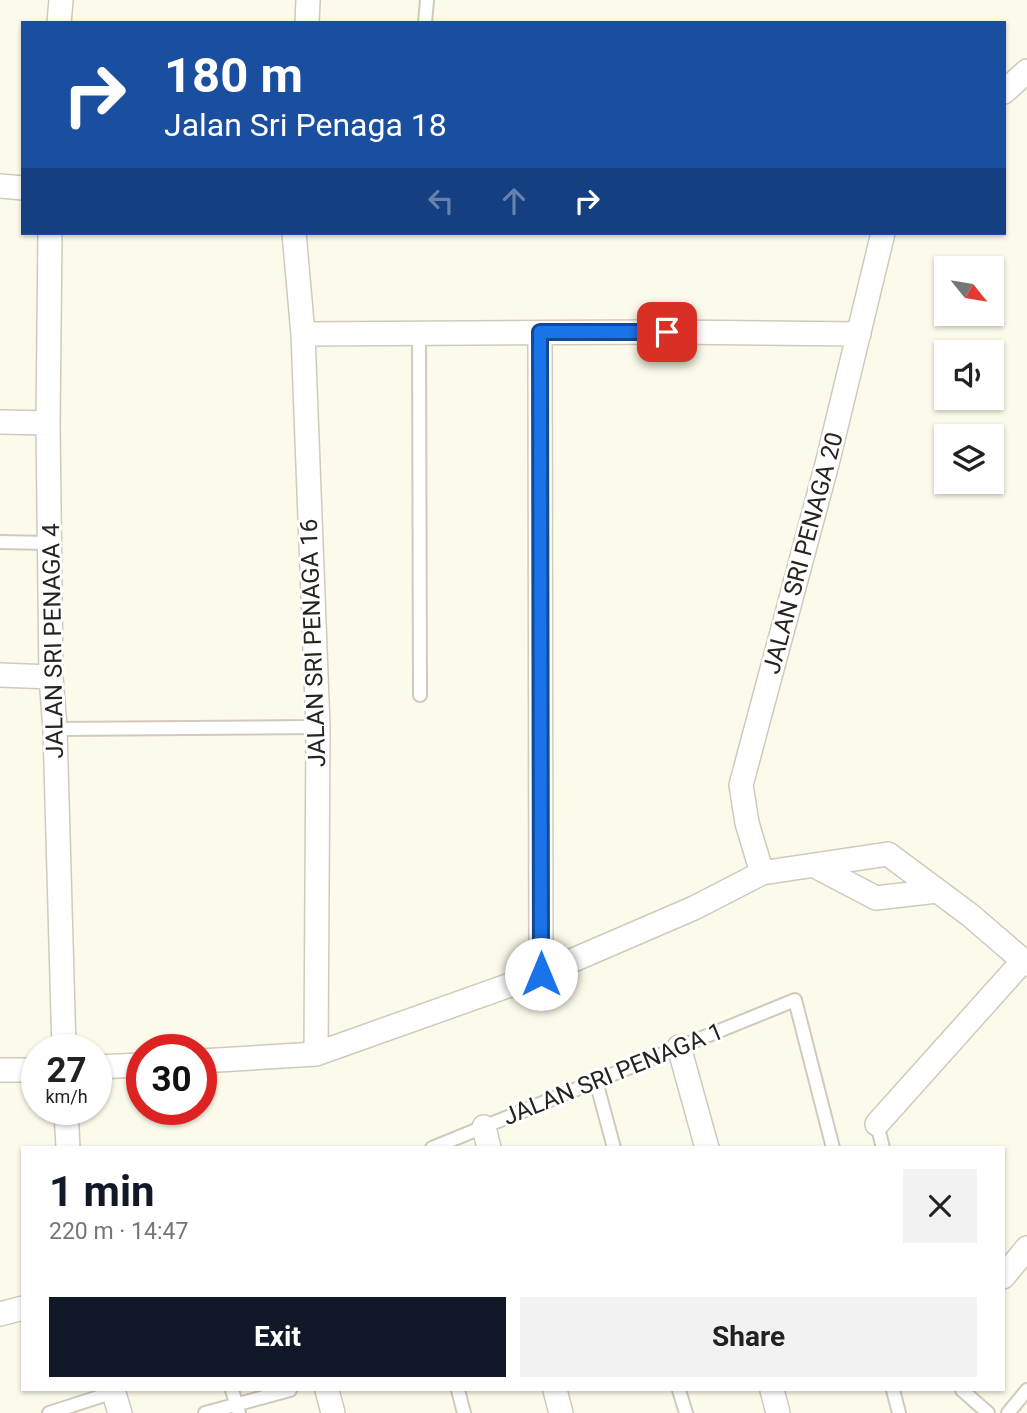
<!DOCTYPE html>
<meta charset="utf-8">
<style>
body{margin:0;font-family:Roboto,sans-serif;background:#f2f2f2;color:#222;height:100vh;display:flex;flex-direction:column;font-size:26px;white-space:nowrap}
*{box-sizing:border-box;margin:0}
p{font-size:23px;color:#767676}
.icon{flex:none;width:38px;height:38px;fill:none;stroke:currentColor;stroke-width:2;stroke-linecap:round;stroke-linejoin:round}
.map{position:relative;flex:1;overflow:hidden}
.drawer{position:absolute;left:21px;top:1146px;width:984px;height:245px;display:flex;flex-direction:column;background:#fff;border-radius:0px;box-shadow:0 2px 5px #0004}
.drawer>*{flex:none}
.top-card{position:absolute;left:21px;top:21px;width:985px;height:214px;border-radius:0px;box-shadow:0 2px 5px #0004;background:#1a4fa0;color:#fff;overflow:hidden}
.needle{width:46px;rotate:120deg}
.fabs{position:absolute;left:934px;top:256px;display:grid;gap:14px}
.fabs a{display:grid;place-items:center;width:70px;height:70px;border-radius:0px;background:#fff;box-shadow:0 2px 5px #0004;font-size:35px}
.speed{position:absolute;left:21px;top:1034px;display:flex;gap:14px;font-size:35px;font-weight:700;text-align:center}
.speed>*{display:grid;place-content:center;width:91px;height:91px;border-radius:50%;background:#fff;box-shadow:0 2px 5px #0004;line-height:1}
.speed small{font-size:18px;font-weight:400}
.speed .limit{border:10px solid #d22;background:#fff;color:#111}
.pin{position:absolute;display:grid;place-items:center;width:60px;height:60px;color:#fff;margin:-30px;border-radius:14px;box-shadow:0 4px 10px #0006}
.me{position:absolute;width:77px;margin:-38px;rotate:0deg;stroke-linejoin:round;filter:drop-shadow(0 0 5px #0008)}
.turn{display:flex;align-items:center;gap:24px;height:147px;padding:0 28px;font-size:32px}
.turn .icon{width:91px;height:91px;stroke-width:2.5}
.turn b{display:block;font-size:49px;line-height:60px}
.lanes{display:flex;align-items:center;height:66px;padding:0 28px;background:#0003;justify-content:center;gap:35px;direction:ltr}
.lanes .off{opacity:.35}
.round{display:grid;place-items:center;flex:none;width:74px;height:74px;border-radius:0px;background:#f2f2f2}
.head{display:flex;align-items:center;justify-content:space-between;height:119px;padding:0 28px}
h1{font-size:42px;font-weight:700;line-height:52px;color:#111827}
.action{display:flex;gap:14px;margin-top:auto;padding:14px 28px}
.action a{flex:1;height:80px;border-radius:0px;background:#111827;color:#fff;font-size:28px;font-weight:700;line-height:80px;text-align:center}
.action a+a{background:#f2f2f2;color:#222}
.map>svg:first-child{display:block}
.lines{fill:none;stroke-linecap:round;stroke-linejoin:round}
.service-casing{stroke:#cecbbd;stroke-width:16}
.minor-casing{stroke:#cecbbd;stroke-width:26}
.service{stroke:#fff;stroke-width:12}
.minor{stroke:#fff;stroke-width:23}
.route-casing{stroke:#114b97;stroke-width:18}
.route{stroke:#1a73e8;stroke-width:12}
.labels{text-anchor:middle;stroke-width:6;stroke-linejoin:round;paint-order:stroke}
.street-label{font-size:24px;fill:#25241e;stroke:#fff}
</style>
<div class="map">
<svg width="1027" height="1413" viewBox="0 0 1027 1413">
<rect width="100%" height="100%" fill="#fcfaea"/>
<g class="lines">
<defs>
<path id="service" d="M 425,23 L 427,0
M 419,334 L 420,695
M 0,542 L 50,543
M 55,729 L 318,727
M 596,1081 L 614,1148
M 877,1124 L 883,1148
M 432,1148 L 795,1000 L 833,1148
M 232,1390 L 239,1413
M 458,1390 L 464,1413
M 679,1390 L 686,1413
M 893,1390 L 899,1413
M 962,1390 L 988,1413
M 49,1413 L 114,1392
M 205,1413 L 290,1390
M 1008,1413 L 1027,1390"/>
<path id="minor" d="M 59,23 L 61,0
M 307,23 L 308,0
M 1004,92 L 1027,71
M 0,186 L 23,188
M 50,233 L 48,423 L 51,677 L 55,729 L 64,1050
M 294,233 L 303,334 L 318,727 L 316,1054
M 540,333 L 541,974
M 303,334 L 667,332 L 859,334
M 0,422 L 48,423
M 0,675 L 51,677
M 815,866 L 876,898 L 937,891
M 762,873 L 747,823 L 741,785 L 827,464 L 883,233
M 679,1047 L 707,1148
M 201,1061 L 316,1054 L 541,974 L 694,908 L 762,873 L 888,854 L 970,915 L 1027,964
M 96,1067 L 142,1065
M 0,1070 L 37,1070
M 66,1110 L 68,1148
M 877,1124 L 1023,961
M 484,1127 L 489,1148
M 1003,1277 L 1027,1248
M 0,1314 L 23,1308
M 113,1390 L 120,1413
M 327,1390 L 333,1413
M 555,1390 L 561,1413
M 772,1390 L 778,1413"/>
</defs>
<use href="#service" class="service-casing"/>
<use href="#minor" class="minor-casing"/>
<use href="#service" class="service"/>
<use href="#minor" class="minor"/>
</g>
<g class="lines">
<defs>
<path id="route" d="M 541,974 L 540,332 L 667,332"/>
</defs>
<use href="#route" class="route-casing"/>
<use href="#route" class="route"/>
</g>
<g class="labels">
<g class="street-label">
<text transform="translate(803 553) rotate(-75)" y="8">JALAN SRI PENAGA 20</text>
<text transform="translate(53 641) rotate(-91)" y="8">JALAN SRI PENAGA 4</text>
<text transform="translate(313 643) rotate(-92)" y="8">JALAN SRI PENAGA 16</text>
<text transform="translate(613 1074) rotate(-22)" y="8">JALAN SRI PENAGA 1</text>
</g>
</g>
</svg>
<div class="fabs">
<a><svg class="needle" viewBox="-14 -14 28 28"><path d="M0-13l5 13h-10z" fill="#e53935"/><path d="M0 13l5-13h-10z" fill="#767676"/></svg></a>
<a><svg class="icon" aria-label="sound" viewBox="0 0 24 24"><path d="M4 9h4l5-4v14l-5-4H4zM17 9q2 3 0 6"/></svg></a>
<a><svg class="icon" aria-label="layers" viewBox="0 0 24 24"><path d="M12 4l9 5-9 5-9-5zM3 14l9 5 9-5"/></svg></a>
</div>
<div class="speed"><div>27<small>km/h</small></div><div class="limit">30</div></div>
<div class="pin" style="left:667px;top:332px;background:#d93025"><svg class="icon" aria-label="arrive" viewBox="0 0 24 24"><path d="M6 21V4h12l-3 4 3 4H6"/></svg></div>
<svg class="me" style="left:541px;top:974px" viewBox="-20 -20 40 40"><circle r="19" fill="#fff"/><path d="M0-13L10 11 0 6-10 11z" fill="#1a73e8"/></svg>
<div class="top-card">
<div class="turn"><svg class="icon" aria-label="right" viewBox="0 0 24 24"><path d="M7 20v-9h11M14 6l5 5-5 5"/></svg><div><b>180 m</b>Jalan Sri Penaga 18</div></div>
<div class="lanes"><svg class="icon off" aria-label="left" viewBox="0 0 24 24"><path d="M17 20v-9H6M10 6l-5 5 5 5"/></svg><svg class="icon off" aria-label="ahead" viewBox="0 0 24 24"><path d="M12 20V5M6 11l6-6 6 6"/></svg><svg class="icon" aria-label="right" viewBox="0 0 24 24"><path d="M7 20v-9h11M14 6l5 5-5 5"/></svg></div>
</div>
<section class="drawer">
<div class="head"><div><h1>1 min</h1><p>220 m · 14:47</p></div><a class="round"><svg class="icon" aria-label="close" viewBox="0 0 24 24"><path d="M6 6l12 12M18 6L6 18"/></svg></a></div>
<div class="action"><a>Exit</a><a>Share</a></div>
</section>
</div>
